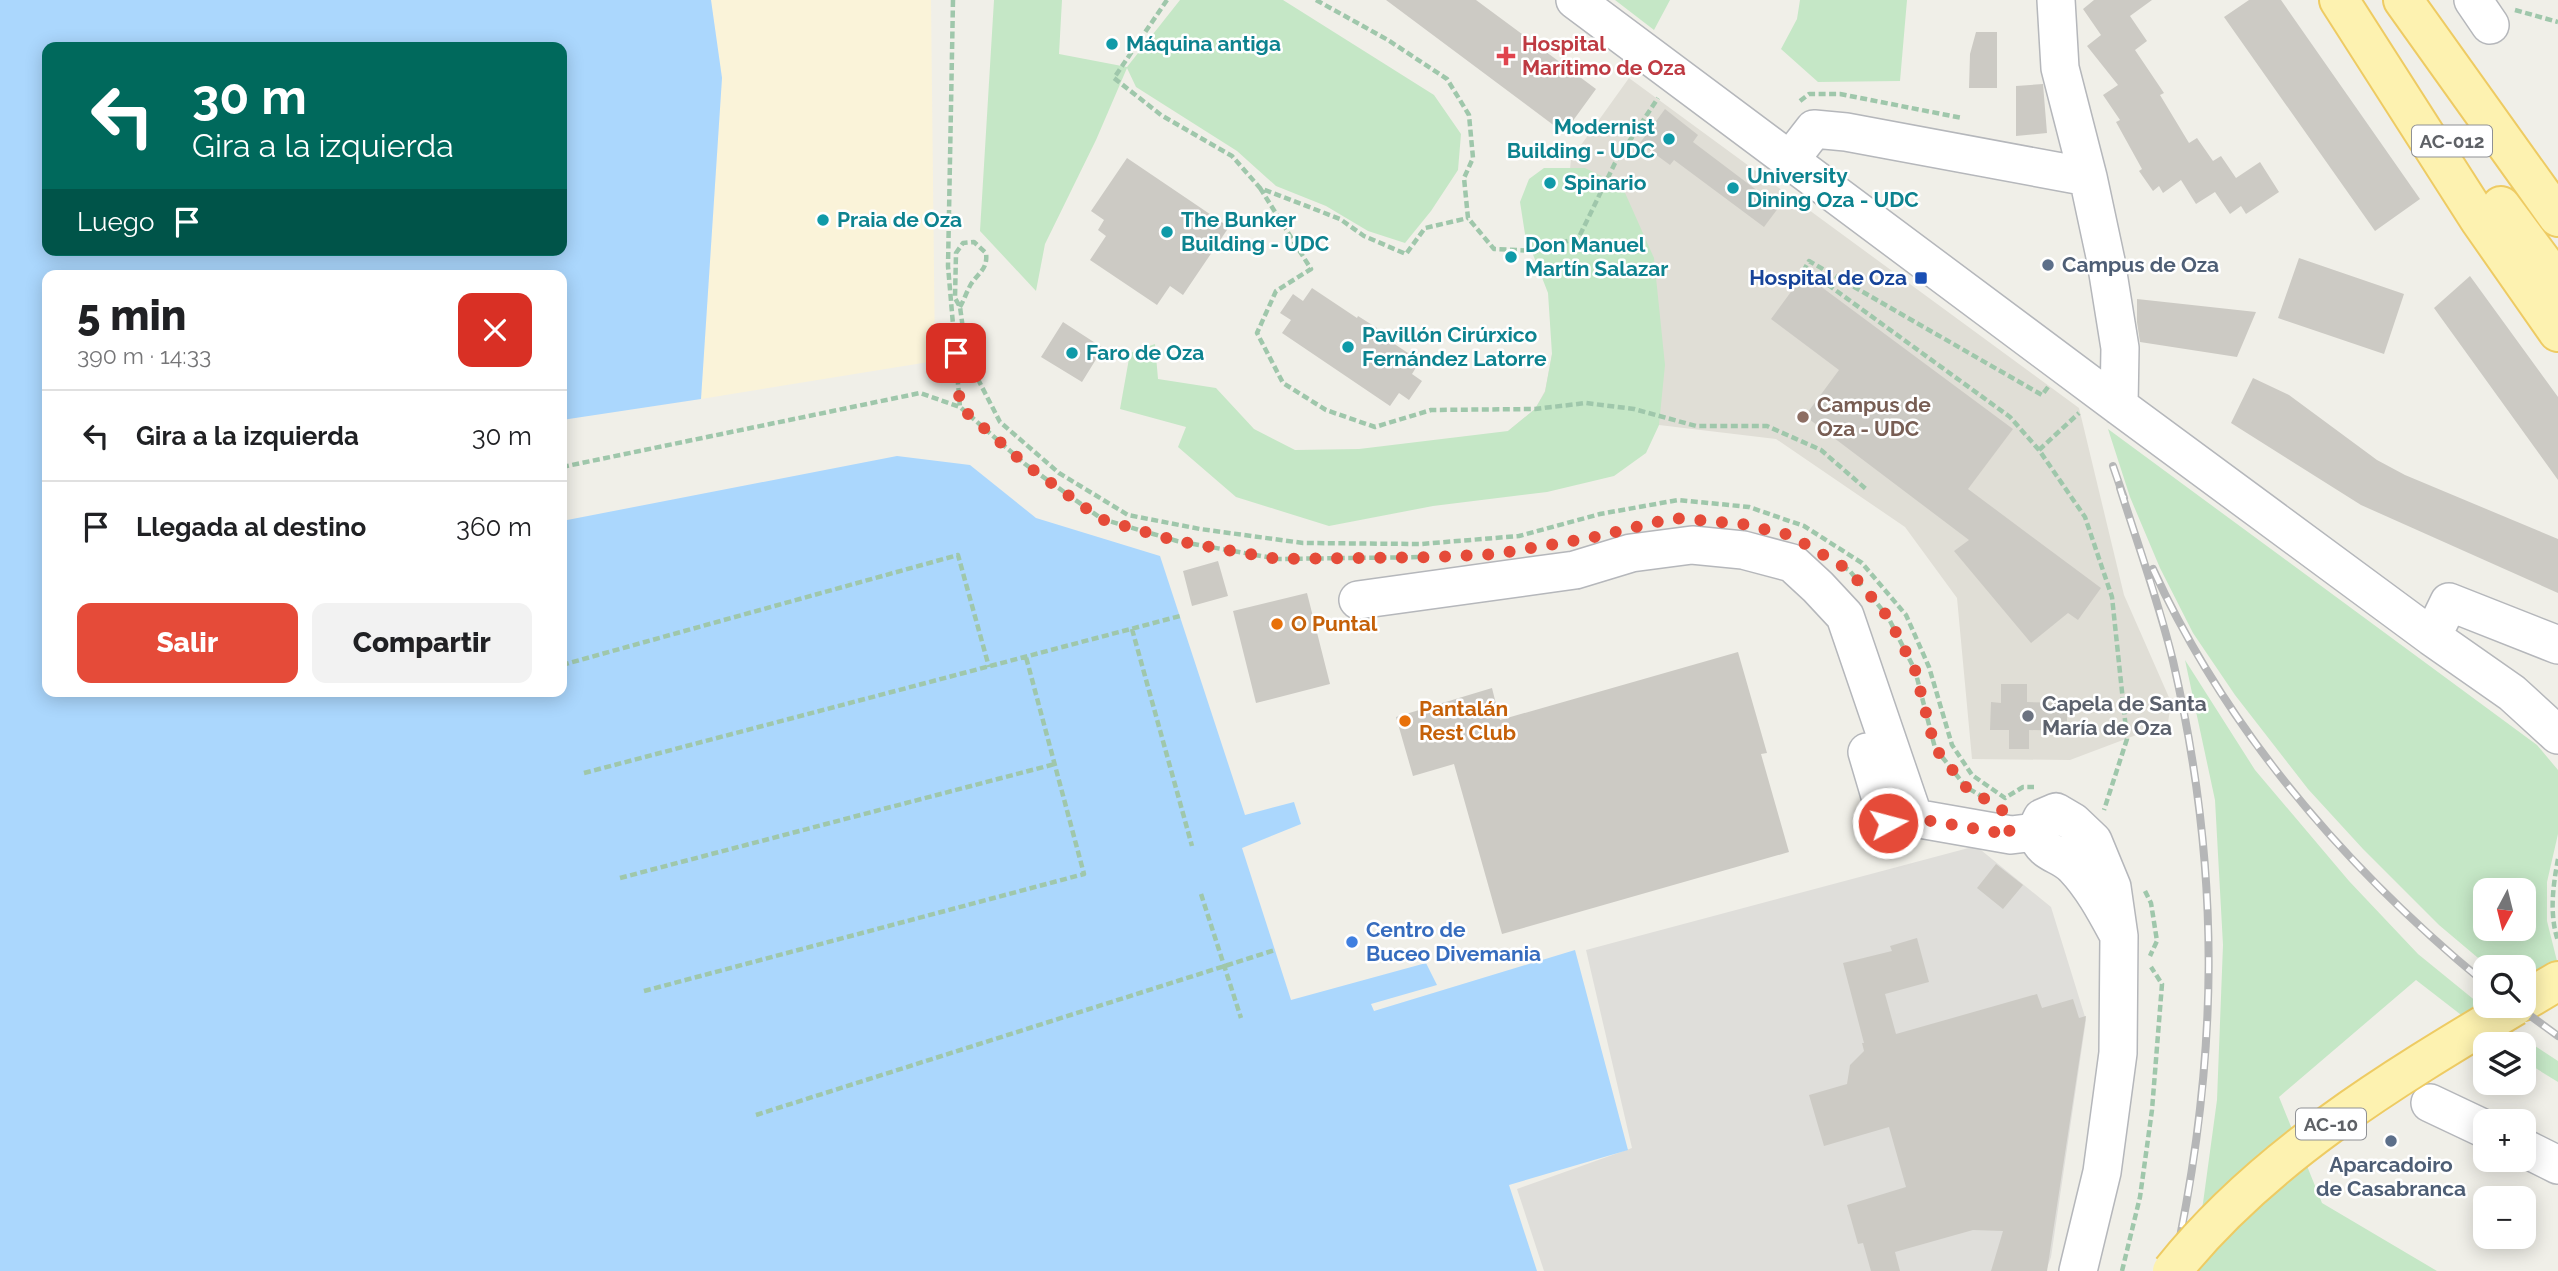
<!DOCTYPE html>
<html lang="es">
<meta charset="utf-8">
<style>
body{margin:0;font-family:Raleway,sans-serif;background:#f2f2f2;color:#202124;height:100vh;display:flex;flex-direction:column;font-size:26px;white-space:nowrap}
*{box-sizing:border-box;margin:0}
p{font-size:23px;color:#757577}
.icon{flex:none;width:38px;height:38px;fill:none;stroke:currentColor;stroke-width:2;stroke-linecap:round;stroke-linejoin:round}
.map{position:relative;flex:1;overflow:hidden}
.drawer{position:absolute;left:42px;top:270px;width:525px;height:427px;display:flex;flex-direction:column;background:#fff;border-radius:14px;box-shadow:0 4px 18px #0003}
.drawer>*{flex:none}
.hud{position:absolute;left:42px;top:42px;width:525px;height:214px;border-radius:14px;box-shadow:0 4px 18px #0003;background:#00695c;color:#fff;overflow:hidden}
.needle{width:46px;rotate:187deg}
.tools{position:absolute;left:2473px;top:878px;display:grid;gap:14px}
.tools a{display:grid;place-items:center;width:63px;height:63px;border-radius:14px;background:#fff;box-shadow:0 4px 18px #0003;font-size:35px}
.pin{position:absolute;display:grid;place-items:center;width:60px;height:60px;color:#fff;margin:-30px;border-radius:14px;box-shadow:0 4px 10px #0006}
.me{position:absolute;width:77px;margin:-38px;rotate:83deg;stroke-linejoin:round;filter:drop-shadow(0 0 5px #0008)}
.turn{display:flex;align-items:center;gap:24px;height:147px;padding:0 35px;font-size:32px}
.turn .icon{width:91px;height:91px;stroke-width:2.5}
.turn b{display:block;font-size:49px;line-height:60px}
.then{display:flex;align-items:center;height:66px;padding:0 35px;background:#0003;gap:14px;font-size:26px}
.round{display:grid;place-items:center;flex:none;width:74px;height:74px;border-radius:14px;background:#f2f2f2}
.head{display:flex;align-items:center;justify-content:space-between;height:119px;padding:0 35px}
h1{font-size:42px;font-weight:800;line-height:52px}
.button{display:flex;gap:14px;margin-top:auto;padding:14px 35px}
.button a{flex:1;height:80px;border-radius:14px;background:#e54b39;color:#fff;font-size:28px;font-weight:800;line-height:80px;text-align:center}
.button a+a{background:#f2f2f2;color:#202124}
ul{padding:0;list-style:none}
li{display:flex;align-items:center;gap:21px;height:91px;padding:0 35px;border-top:2px solid #e0e0e0}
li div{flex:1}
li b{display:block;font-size:26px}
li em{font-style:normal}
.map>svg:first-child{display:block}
.industrial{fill:#dfdeda}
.education{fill:#e0ded6}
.green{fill:#c5e7c6;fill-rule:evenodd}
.sand{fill:#faf3d9}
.water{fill:#abd7fd;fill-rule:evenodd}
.building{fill:#cccac4}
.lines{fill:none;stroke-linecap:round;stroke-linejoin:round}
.minor-casing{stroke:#b5b7bb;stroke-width:40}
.major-casing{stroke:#eecb63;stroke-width:42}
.path{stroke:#9fc7ab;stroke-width:4.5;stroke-dasharray:7 3.5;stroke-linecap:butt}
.minor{stroke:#fff;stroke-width:37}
.major{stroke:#fdf2b0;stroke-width:38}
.rail-casing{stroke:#b5b6b7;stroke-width:8}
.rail{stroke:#fff;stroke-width:5;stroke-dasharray:16;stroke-linecap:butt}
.major-bridge-casing{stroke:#eecb63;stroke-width:42;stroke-linecap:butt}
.major-bridge{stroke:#fdf2b0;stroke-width:38}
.route{stroke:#e54b39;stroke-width:12;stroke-dasharray:0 21.6}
.culture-dot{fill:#0f9aa8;stroke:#fff;stroke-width:2.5}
.health-dot{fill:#e0444e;stroke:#fff;stroke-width:2.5}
.service-dot{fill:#5c6f8a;stroke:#fff;stroke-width:2.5}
.transit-dot{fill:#1a4fb4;stroke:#fff;stroke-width:2.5}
.education-dot{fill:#8d6e63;stroke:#fff;stroke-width:2.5}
.food-dot{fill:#e8710a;stroke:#fff;stroke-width:2.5}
.worship-dot{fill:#6b7280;stroke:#fff;stroke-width:2.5}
.shop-dot{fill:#3f7fe0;stroke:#fff;stroke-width:2.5}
.labels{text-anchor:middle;stroke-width:5;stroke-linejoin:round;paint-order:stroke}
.shield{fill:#fff;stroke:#8f9195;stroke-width:2}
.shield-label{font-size:19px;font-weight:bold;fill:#5f6267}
.culture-label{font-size:21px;font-weight:bold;fill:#0d838f;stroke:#fff;text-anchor:start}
.health-label{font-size:21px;font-weight:bold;fill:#be3a42;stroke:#fff;text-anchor:start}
.service-label{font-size:21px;font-weight:bold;fill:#4e5e75;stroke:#fff;text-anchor:start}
.transit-label{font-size:21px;font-weight:bold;fill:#164399;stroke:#fff;text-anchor:end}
.education-label{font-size:21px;font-weight:bold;fill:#785e54;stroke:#fff;text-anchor:start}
.food-label{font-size:21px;font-weight:bold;fill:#c56008;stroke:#fff;text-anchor:start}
.worship-label{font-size:21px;font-weight:bold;fill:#5b616d;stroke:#fff;text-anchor:start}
.shop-label{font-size:21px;font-weight:bold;fill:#366cbe;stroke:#fff;text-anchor:start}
</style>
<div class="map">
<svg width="2558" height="1271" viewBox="0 0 2558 1271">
<rect width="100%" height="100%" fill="#f0efe8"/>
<path class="industrial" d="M 1976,846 L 2051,907 L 2086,1020 L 2051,1257 L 2046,1271 L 1544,1271 L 1517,1189 L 1632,1148 L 1586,950 Z"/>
<path class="education" d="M 1629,78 L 2079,408 L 2124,595 L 2171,702 L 2168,723 L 2070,760 L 1972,759 L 1957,598 L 1905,527 L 1776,439 L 1659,425 L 1508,431 L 1535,409 L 1545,391 L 1552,354 L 1571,159 Z"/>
<path class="green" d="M 994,0 L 1062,0 L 1059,54 L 1127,67 L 1180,0 L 1283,0 L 1434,95 L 1461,134 L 1458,170 L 1431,211 L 1405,243 L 1368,231 L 1326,206 L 1276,186 L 1237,151 L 1136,87 L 1127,68 L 1096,140 L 1045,244 L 1036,291 L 980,231 Z
M 1615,0 L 1670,0 L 1654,30 Z
M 1800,0 L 1907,0 L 1900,81 L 1818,82 L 1781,49 L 1797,19 Z
M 1544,168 L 1585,168 L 1622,186 L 1654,258 L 1665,365 L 1659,425 L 1646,453 L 1614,476 L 1547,492 L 1433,506 L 1329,526 L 1236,497 L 1178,447 L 1186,427 L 1120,409 L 1130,353 L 1155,344 L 1158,379 L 1216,388 L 1254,429 L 1295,450 L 1359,449 L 1508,431 L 1535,409 L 1545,392 L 1552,354 L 1548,293 L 1525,234 L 1520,202 L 1529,179 Z
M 2108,429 L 2537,745 L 2558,770 L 2558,834 L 2547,882 L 2547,921 L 2557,961 L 2524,982 L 2524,968 L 2490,968 L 2439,925 L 2363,849 L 2308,789 L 2235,695 L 2193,633 L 2160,568 L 2130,497 ZM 2485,891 L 2524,891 L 2524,929 L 2485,929 Z
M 2185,660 L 2255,770 L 2349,881 L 2418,954 L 2515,1033 L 2558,1061 L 2558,1082 L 2524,1061 L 2524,1045 L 2500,1045 L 2416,980 L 2279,1097 L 2322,1203 L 2437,1271 L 2187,1271 L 2203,1203 L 2217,1100 L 2223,945 L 2215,800 Z"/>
<path class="sand" d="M 711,0 L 931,0 L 935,361 L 701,399 L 722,78 Z"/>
<path class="water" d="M 0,0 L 711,0 L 722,78 L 701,399 L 562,420 L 562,275 L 47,275 L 47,691 L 562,691 L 562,521 L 897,456 L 970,465 L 1036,518 L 1160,556 L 1245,815 L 1294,802 L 1301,824 L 1242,848 L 1291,1000 L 1426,963 L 1437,985 L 1371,1004 L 1374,1011 L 1575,950 L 1628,1150 L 1509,1185 L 1537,1271 L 0,1271 ZM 47,47 L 562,47 L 562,250 L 47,250 Z"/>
<path class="building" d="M 1386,0 L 1476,0 L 1596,89 L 1564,133 Z
M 2094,0 L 2152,0 L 2130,16 L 2147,41 L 2135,50 L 2164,93 L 2160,95 L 2189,143 L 2197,138 L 2213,161 L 2221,156 L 2236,178 L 2260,162 L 2279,192 L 2246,214 L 2241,206 L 2230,214 L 2215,192 L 2196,204 L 2181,180 L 2163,193 L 2159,186 L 2153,191 L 2139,171 L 2142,169 L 2116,122 L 2120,120 L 2103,95 L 2118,85 L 2087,46 L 2101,35 L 2083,9 Z
M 2249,0 L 2281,0 L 2420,199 L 2375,231 L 2224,17 Z
M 1976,32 L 1997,32 L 1997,88 L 1969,88 L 1970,54 Z
M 2043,84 L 2047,133 L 2016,136 L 2016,86 Z
M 1665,109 L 1698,135 L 1693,142 L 1779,207 L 1764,227 L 1674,160 L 1670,165 L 1640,143 Z
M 1127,158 L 1229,227 L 1183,295 L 1170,286 L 1157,305 L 1090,260 L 1106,236 L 1098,230 L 1104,220 L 1091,211 Z
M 2299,258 L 2404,294 L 2384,354 L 2278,318 Z
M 1804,274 L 2013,429 L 1968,489 L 2101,588 L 2078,620 L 2068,613 L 2031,643 L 1954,551 L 1969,540 L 1805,416 L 1839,370 L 1771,319 Z
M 2470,276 L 2558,397 L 2558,480 L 2434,308 Z
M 1312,288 L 1357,318 L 1358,316 L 1377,328 L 1375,331 L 1420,361 L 1412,374 L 1422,381 L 1409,400 L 1399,393 L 1390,406 L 1282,333 L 1291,320 L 1280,313 L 1293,294 L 1303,301 Z
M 2137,299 L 2256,312 L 2237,357 L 2140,342 L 2137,322 Z
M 1063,322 L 1103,348 L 1082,382 L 1041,357 Z
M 2253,378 L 2289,395 L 2377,460 L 2405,475 L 2558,539 L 2558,593 L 2361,505 L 2231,423 Z
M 1218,561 L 1228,596 L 1192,606 L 1183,571 Z
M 1307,593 L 1330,684 L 1256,703 L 1233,611 Z
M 1738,652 L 1767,753 L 1761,754 L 1789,852 L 1502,934 L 1454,764 L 1413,776 L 1396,717 L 1492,688 L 1500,720 Z
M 2001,684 L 2027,684 L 2027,702 L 2067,703 L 2067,731 L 2029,730 L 2029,749 L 2009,749 L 2009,730 L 1990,730 L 1991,702 L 2001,703 Z
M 1996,864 L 2023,885 L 2003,909 L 1977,888 Z
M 1917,938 L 1929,982 L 1885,994 L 1896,1034 L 2037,994 L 2042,1008 L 2073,999 L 2079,1018 L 2086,1016 L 2047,1271 L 1991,1271 L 2003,1231 L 1973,1230 L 1895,1252 L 1900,1271 L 1871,1271 L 1863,1243 L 1858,1244 L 1847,1205 L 1906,1187 L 1889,1127 L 1824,1146 L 1809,1095 L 1847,1084 L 1850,1065 L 1864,1051 L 1862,1043 L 1864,1043 L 1843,963 L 1892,951 L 1890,946 Z"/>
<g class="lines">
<defs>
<path id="minor" d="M 1575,0 L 2119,406 L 2432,637 L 2512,693 L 2558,735
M 2056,0 L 2060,68 L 2088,177
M 2473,0 L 2490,25
M 1790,160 L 1814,129 L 1846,132 L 2088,177 L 2106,261 L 2120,348 L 2119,406
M 1358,600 L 1575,570 L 1631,553 L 1692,545 L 1743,550 L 1792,563 L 1818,587 L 1845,616 L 1914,818
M 2432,637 L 2449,602 L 2558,645
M 1867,752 L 1888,823 L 1914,818 L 2011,835 L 2035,832
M 2430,1103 L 2485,1129
M 2524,1148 L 2558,1165
M 2078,1271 L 2102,1172 L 2118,1053 L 2119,936 L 2112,887 L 2093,841 L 2073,822 L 2056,812 L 2042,818 L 2035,832 C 2045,857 2058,851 2074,867 C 2093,887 2106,912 2119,936"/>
<path id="major" d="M 2339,0 L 2479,219 L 2558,332
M 2403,0 L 2558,217
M 2501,206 L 2558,283
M 2524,1001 L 2558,981"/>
</defs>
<use href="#minor" class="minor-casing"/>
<use href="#major" class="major-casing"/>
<path class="path" d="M 953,0 L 948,266 L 960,407
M 1167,0 L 1114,78 L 1161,115 L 1232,156 L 1260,188 L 1340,219 L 1364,236 L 1406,254 L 1425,228 L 1468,218
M 1316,0 L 1388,40 L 1447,79 L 1469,115 L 1473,158 L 1464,178 L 1468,218 L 1494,249 L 1538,251 L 1579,237 L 1615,163 L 1658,98
M 2515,10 L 2558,22
M 1800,101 L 1809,94 L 1840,94 L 1962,118
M 1260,188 L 1311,269 L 1276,291 L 1257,333 L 1283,383 L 1326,410 L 1375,427 L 1431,410 L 1535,409 L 1586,403 L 1634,409 L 1696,426 L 1767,426 L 1821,450 L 1866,489
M 960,307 C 964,300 967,291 971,284 C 979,272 988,269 986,253 L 974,242 L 963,243 L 956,253 L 955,298 L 960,307 L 967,358 L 1000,422 L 1059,473 L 1128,515 L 1200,529 L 1303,543 L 1421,544 L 1519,536 L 1600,514 L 1678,500 L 1749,507 L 1804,526 L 1862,563 L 1906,615 L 1929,667 L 1952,745 L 1972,775 L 2005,798 L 2023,787 L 2034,787
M 2048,387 L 2042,395 L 1809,261 L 1805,268 L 2010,417 L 2039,450 L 2085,517 L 2112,597 L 2127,739 L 2104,810
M 2039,450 L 2079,413
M 562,467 L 920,393 L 960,407 L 1025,464 L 1102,519 L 1177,541 L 1278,559 L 1427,557
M 1842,566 L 1849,570 L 1863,587
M 1871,596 L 1888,617 L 1915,670 L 1935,748 L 1966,787 L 1983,797
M 1132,629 L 1192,846
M 562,665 L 958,555 L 989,667
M 584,773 L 1180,616
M 2558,859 C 2553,886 2549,914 2558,941
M 620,878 L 1055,764
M 2145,891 L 2151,903 L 2157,941 L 2150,956
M 1201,894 L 1241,1018
M 644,991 L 1084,874 L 1026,657
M 756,1115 L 1275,950
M 2122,1271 L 2140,1197 L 2152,1110 L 2162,984 L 2151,967"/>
<use href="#minor" class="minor"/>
<use href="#major" class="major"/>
<defs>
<path id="rail" d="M 2113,466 L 2124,498
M 2120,488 C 2138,545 2159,603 2173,661 C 2222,873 2219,1059 2173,1271
M 2153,569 C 2228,733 2347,869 2485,983
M 2517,1006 L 2558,1036"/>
</defs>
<use href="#rail" class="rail-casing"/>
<use href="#rail" class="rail"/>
<defs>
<path id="major-bridge" d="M 2172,1271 C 2263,1157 2391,1080 2515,1006"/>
</defs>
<use href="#major-bridge" class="major-bridge-casing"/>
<use href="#major-bridge" class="major-bridge"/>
</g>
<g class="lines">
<path class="route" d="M 956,353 L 960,407 L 1025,464 L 1101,519 L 1177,541 L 1278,559 L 1436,557 L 1496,554 L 1590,538 L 1674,518 L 1742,524 L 1790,535 L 1849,570 L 1888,617 L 1915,670 L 1935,748 L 1966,787 L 2002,810 L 2011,835 L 1914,818 L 1888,823"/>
</g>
<g class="culture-dot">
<circle cx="1112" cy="44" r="7"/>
<circle cx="1669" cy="139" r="7"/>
<circle cx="1550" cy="183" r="7"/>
<circle cx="1733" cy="188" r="7"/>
<circle cx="823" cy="220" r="7"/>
<circle cx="1167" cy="232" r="7"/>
<circle cx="1511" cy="257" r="7"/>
<circle cx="1348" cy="347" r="7"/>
<circle cx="1072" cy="353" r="7"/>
</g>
<path class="health-dot" d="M1502.5 45.5h7v7h7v7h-7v7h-7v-7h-7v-7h7z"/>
<g class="service-dot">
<circle cx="2048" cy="265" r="7"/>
<circle cx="2391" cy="1141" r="7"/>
</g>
<rect class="transit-dot" x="1914" y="271" width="14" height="14" rx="3.5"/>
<circle class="education-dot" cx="1803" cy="417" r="7"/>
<g class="food-dot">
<circle cx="1277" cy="624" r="7"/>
<circle cx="1405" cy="721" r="7"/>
</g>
<circle class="worship-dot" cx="2028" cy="716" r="7"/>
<circle class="shop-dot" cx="1352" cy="942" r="7"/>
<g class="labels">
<g class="shield">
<rect x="2412" y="125.5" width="80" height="31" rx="5"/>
<rect x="2296" y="1108.5" width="70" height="31" rx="5"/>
</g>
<g class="shield-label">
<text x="2452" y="148">AC-012</text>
<text x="2331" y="1131">AC-10</text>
</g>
<g class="culture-label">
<text x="1126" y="51">Máquina antiga</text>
<text x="1655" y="134" text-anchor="end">Modernist<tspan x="1655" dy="24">Building - UDC</tspan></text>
<text x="1747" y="183">University<tspan x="1747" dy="24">Dining Oza - UDC</tspan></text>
<text x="1564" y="190">Spinario</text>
<text x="837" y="227">Praia de Oza</text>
<text x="1181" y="227">The Bunker<tspan x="1181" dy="24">Building - UDC</tspan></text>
<text x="1525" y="252">Don Manuel<tspan x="1525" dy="24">Martín Salazar</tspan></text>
<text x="1362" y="342">Pavillón Cirúrxico<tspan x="1362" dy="24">Fernández Latorre</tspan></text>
<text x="1086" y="360">Faro de Oza</text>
</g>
<g class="health-label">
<text x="1522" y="51">Hospital<tspan x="1522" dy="24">Marítimo de Oza</tspan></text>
</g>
<g class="service-label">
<text x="2062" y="272">Campus de Oza</text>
<text x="2391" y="1172" text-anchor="middle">Aparcadoiro<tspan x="2391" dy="24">de Casabranca</tspan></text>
</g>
<g class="transit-label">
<text x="1907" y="285">Hospital de Oza</text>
</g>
<g class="education-label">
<text x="1817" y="412">Campus de<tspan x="1817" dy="24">Oza - UDC</tspan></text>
</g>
<g class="food-label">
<text x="1291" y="631">O Puntal</text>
<text x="1419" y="716">Pantalán<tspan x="1419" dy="24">Rest Club</tspan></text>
</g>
<g class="worship-label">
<text x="2042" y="711">Capela de Santa<tspan x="2042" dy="24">María de Oza</tspan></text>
</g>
<g class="shop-label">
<text x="1366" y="937">Centro de<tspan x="1366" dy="24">Buceo Divemania</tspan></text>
</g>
</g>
</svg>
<div class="tools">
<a><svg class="needle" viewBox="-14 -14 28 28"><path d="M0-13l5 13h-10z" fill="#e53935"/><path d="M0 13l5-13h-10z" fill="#757577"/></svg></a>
<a><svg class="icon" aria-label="search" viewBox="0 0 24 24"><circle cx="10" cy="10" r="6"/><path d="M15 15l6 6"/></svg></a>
<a><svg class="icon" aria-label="layers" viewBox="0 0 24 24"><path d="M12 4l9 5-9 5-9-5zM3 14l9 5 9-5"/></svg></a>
<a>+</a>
<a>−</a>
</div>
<div class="pin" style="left:956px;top:353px;background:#d93025"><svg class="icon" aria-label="arrive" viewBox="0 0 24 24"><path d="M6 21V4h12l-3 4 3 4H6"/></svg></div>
<svg class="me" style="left:1888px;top:823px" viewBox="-20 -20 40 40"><circle r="17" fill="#e54b39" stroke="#fff" stroke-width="3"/><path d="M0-11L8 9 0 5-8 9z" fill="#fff"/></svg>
<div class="hud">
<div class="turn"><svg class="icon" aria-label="left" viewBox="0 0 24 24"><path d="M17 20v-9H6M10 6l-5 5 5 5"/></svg><div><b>30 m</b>Gira a la izquierda</div></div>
<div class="then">Luego<svg class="icon" aria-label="arrive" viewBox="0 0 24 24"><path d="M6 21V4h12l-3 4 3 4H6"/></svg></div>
</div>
<section class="drawer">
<div class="head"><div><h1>5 min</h1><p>390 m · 14:33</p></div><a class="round" style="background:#d93025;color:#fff"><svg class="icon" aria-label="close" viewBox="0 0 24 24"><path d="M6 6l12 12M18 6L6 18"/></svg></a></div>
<ul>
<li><svg class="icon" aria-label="left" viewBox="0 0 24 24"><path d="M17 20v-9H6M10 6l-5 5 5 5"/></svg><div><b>Gira a la izquierda</b></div><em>30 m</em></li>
<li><svg class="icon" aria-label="arrive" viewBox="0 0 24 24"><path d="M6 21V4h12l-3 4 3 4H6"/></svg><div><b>Llegada al destino</b></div><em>360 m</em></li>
</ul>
<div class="button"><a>Salir</a><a>Compartir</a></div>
</section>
</div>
